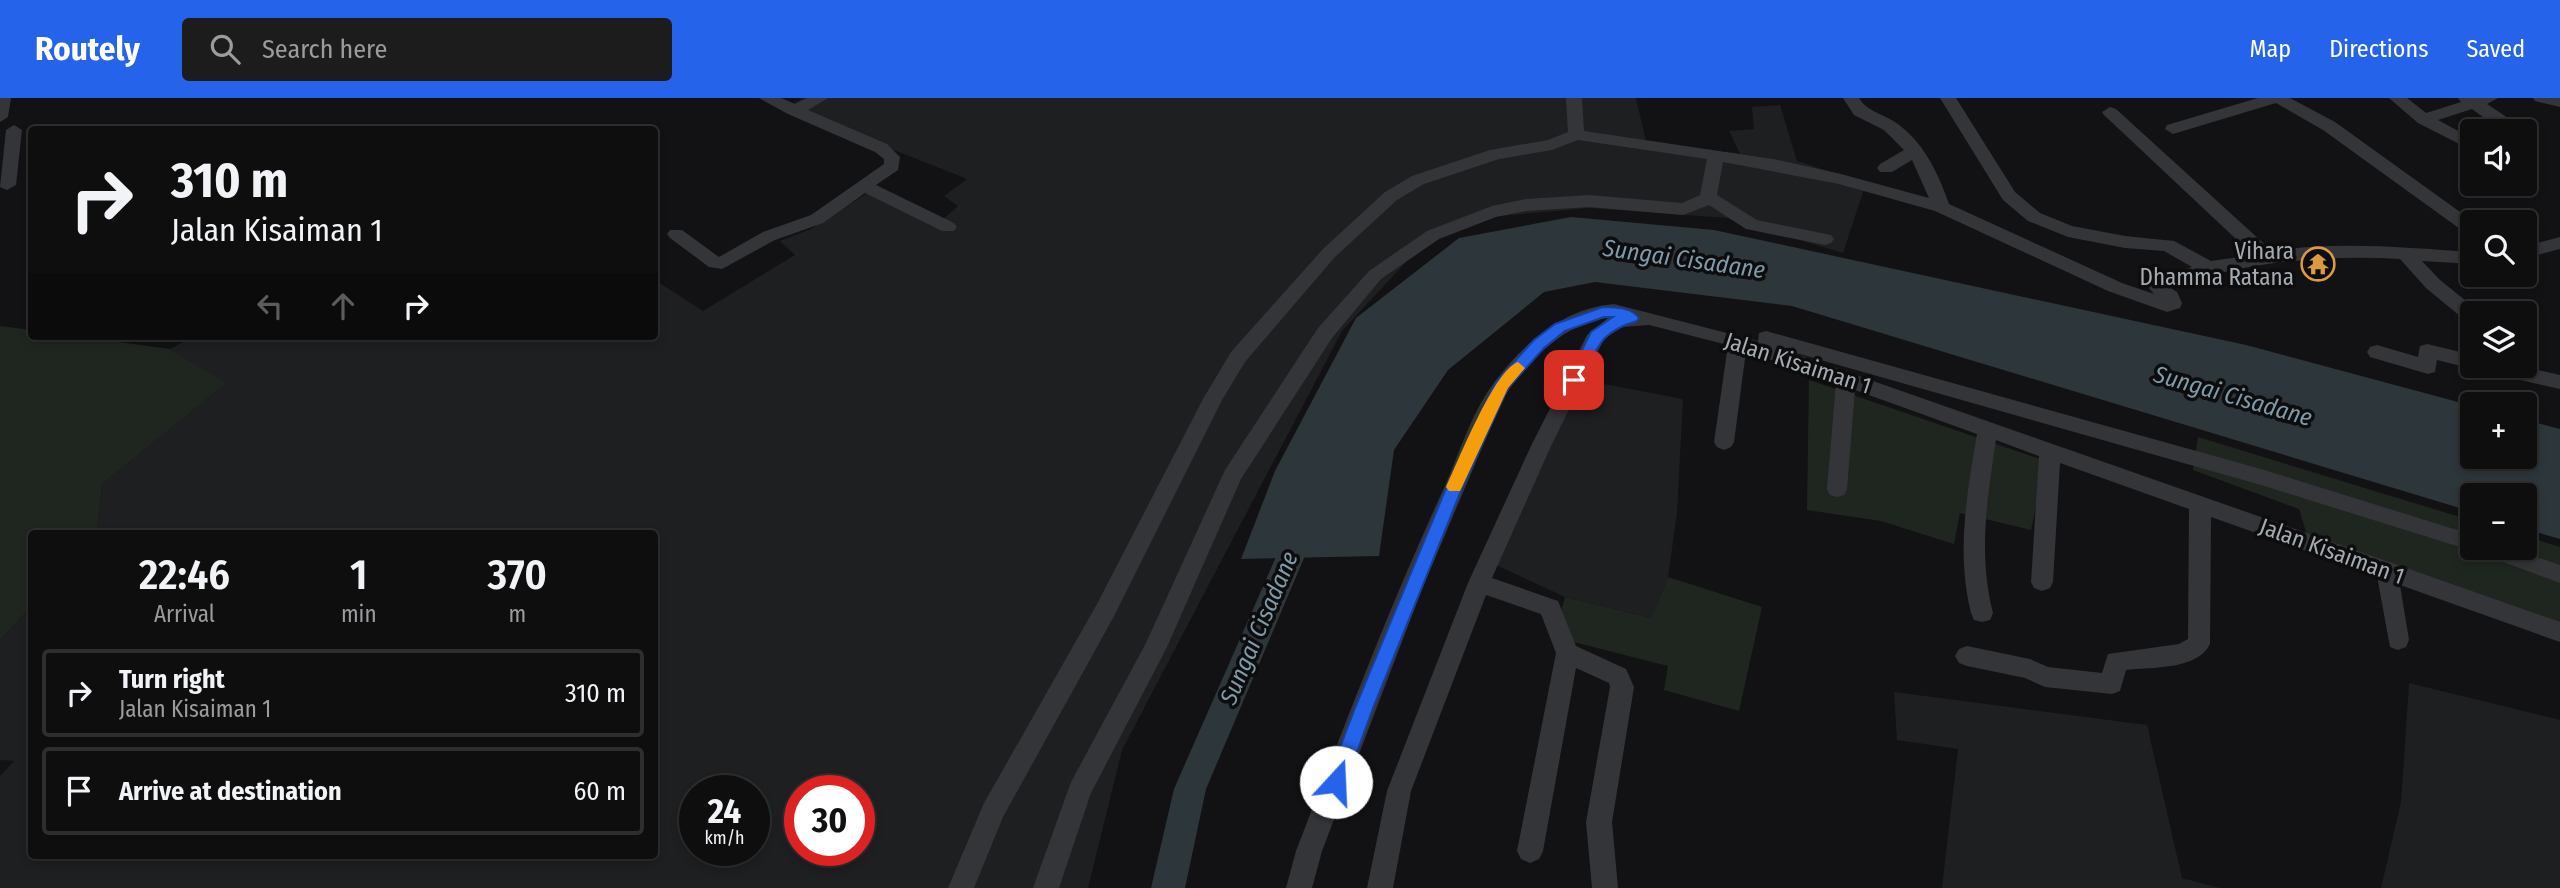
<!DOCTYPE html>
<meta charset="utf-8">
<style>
body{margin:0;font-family:"Fira Sans Condensed",sans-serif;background:#1c1c1d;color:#f1f3f6;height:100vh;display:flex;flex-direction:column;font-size:26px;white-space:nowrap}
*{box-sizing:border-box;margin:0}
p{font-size:23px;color:#9b9c9e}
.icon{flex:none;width:38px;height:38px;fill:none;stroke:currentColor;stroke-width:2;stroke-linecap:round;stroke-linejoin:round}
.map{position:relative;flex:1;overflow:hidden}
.side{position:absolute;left:28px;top:432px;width:630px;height:329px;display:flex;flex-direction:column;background:#0e0e0f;border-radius:7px;box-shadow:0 4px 10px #0003,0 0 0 2px #2e2e2f}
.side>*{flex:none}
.guide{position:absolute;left:28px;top:28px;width:630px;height:214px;border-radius:7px;box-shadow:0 4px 10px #0003,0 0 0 2px #2e2e2f;background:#0e0e0f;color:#f1f3f6;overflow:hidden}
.controls{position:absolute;left:2460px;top:21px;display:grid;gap:14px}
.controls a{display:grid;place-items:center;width:77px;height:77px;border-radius:7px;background:#0e0e0f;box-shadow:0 4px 10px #0003,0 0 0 2px #2e2e2f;font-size:35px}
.speed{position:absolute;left:679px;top:677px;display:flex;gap:14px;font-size:35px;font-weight:700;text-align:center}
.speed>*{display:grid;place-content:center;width:91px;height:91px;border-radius:50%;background:#0e0e0f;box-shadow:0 4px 10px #0003,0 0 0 2px #2e2e2f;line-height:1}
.speed small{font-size:18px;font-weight:400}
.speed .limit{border:10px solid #d22;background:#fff;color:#111}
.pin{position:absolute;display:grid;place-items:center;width:60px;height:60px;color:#fff;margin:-30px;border-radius:14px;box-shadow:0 4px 10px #0006}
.me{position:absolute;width:77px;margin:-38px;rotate:20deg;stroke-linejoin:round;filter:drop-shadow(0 0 5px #0008)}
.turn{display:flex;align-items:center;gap:24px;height:147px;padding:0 28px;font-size:32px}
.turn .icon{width:91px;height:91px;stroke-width:2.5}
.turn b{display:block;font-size:49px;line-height:60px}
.lanes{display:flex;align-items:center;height:66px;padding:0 28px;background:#0003;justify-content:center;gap:35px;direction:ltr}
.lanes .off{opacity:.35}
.eta{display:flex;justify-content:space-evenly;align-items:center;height:119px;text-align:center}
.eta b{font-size:42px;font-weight:600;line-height:49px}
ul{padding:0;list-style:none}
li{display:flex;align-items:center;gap:21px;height:88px;margin:0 14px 10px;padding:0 14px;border:4px solid #2e2e2f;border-radius:7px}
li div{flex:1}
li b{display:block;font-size:26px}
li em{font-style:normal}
header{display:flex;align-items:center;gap:42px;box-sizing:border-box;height:98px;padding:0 35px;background:#2563eb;color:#fff}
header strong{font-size:33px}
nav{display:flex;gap:38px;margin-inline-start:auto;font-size:24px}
.search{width:490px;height:63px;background:#1c1c1d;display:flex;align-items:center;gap:18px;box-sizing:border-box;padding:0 24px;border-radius:7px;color:#9b9c9e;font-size:26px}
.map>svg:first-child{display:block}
.built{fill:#1e1f20;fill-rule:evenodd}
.green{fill:#1f261f}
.water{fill:#2d363b}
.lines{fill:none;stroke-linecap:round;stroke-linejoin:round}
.river{fill:#2d363b;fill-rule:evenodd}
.minor{fill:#343538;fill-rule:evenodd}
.route{fill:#2563eb;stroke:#184099;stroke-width:2}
.slow{fill:#f59e0b}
.labels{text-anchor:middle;stroke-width:7;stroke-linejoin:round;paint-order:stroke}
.poi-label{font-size:23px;fill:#a5abb3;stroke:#0d0d0e;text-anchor:end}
.street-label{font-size:23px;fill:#a5abb3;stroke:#0d0d0e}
.water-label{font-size:24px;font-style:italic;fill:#7f9baa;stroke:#0d0d0e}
</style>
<header>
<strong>Routely</strong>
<div class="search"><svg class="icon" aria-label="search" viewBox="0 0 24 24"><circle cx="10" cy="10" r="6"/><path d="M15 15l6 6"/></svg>Search here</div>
<nav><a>Map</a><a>Directions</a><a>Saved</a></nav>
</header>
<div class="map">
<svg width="2560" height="790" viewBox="0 0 2560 790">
<rect width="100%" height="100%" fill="#121214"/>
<path class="built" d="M 804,0 L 1636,0 L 1646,44 L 1740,56 L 1729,33 L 1754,31 L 1752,9 L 1780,7 L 1797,63 L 1866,85 L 1843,155 L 1727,120 L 1590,110 L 1488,119 L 1420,149 L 1342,233 L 1122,652 L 1088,790 L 0,790 L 0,678 L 14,663 L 0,662 L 0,542 L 31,509 L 32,758 L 654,758 L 654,436 L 97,436 L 102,386 L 225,285 L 170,251 L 194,238 L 654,238 L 655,182 L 703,213 L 795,157 L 780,143 L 811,131 L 875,90 L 941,123 L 958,108 L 944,98 L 967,81 L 786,9 ZM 695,693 L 754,693 L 754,752 L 695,752 ZM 800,693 L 859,693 L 859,752 L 800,752 Z
M 1578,281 L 1683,301 L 1677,415 L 1668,479 L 1651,520 L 1565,499 L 1494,466 Z
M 2409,585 L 2560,622 L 2560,790 L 2381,790 L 2401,704 Z
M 1894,594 L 2147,627 L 2182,780 L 2220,790 L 1942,790 L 1958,651 L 1897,642 Z"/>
<path class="green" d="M 0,228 L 31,232 L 32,238 L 75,238 L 170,251 L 226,285 L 102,386 L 97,436 L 32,436 L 31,509 L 0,542 Z
M 1809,282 L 2046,363 L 2031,432 L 1960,415 L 1954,446 L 1881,423 L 1807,412 Z
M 2198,339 L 2473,423 L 2473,450 L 2525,450 L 2525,438 L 2560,449 L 2560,534 L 2310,447 L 2299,411 L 2193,372 Z
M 1668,479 L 1762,509 L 1739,613 L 1664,592 L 1668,568 L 1554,539 L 1565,499 L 1651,520 Z"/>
<path class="water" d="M 1571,119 L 1714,132 L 2246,247 L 2473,308 L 2473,359 L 2525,359 L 2525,322 L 2560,331 L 2560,441 L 2525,431 L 2525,397 L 2473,397 L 2473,414 L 1792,208 L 1595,184 L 1544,194 L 1448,272 L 1394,352 L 1379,458 L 1241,461 L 1275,373 L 1356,220 L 1459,140 Z"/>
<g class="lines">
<path class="river" d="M 1304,416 L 1314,419 L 1318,427 L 1206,691 L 1185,790 L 1151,790 L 1174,691 L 1290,427 L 1294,419 Z"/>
<path class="minor" d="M 0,0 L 11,0 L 8,19 L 0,24 Z
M 759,0 L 781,0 L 795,6 L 807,0 L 828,0 L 808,12 L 887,46 L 900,59 L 898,72 L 876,87 L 954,125 L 957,129 L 954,133 L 942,133 L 865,95 L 823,125 L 775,142 L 722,171 L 709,169 L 670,140 L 667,136 L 670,132 L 682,132 L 719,159 L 763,134 L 811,117 L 884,66 L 884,61 L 875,54 L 788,16 Z
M 1566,0 L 1582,0 L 1584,33 L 1773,61 L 1841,76 L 1929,100 L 1912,62 L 1892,74 L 1880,74 L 1877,70 L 1880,66 L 1904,52 L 1884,32 L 1854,17 L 1843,0 L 1859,0 C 1868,14 1881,15 1895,24 C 1923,43 1938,74 1949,106 L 2122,185 L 2154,196 L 2148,189 L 2151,182 L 2192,169 L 2164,153 L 2125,150 L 2068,139 L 2028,123 L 2003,102 L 1940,0 L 1956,0 L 2015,94 L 2040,115 L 2072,128 L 2125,138 L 2174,143 L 2211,163 L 2253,157 L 2104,17 L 2102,14 L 2110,9 L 2116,11 L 2272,153 C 2339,143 2406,150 2473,154 L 2473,166 L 2422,163 L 2440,182 L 2481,215 L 2473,215 L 2473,224 L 2466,223 L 2426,190 L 2400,161 C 2321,156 2244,165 2169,189 L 2177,194 L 2182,205 L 2180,210 L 2167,214 L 2108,193 L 1935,113 L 1839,86 L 1723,64 L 1717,97 L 1757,122 L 1831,137 L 1834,141 L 1831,145 L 1825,147 L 1746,131 L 1709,107 L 1683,117 L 1589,109 L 1526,113 L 1496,119 L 1439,141 L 1381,181 L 1332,240 L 1241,381 L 1167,549 L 1091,695 L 1059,790 L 1033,790 L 1071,684 L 1146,545 L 1225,372 L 1318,230 L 1369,173 L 1427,133 L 1492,108 L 1526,101 L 1589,97 L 1682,105 L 1700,97 L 1707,61 L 1578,42 L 1552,52 L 1499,61 L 1424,86 L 1397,102 L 1335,159 L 1245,264 L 1222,302 L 1113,520 L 1003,719 L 974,790 L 948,790 L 984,705 L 1097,506 L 1203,301 L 1231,254 L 1323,151 L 1385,94 L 1412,78 L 1490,52 L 1548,42 L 1568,34 Z
M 2258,0 L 2290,0 L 2335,24 L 2474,124 L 2473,138 L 2467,136 L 2323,32 L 2276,5 L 2173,36 L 2165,31 L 2167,27 Z
M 2389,0 L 2407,0 L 2426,15 L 2461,4 L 2458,0 L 2498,0 L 2487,6 L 2511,22 L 2518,33 L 2502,33 L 2472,11 L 2438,22 L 2473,41 L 2473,53 L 2418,25 Z
M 2533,0 L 2560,0 L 2560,9 L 2535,3 Z
M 14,27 L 22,32 L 16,87 L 7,92 L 0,89 L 6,32 Z
M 2560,139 L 2560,151 L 2525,160 L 2525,148 Z
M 1614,206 L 1758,243 L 1759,235 L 1766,233 L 2261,371 L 2473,437 L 2473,450 L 2510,450 L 2560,467 L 2560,485 L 2476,454 L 2261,387 L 1782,251 L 2560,524 L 2560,544 L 2400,487 L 2409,542 L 2406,549 L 2398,552 L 2390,549 L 2377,478 L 2211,419 L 2210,546 C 2198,572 2151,569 2126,572 L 2120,593 L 2112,596 L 2045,589 L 2025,580 L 1967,568 L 1959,565 L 1955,558 L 1959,551 L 1967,548 L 2030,561 L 2048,569 L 2102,575 L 2108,556 L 2179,546 L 2188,541 L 2189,411 L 2060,365 L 2053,484 L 2050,490 L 2042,493 L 2034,490 L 2031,484 L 2039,358 L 1996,342 C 1987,401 1978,456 1993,515 L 1990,522 L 1982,524 L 1974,522 L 1971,515 C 1956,454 1967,396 1977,336 L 1855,292 L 1847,391 L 1844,397 L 1837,399 L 1830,397 L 1827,391 L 1836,285 L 1746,253 L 1734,344 L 1731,349 L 1724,352 L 1717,349 L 1714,344 L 1728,247 L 1649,227 L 1622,229 L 1604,241 L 1551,348 L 1492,480 L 1558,503 L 1576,548 L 1626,571 L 1634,589 L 1612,724 L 1618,790 L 1592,790 L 1586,724 L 1610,589 L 1609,585 L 1576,570 L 1543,753 L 1539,761 L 1530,765 L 1521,761 L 1517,753 L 1556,555 L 1541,516 L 1486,497 L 1411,693 L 1393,790 L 1367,790 L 1387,693 L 1468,485 L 1531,348 L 1587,237 L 1608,220 C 1566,223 1522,268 1502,303 L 1424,486 L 1322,753 L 1312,790 L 1286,790 L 1296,753 C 1343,631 1389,509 1444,390 C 1460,354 1472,312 1497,281 C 1526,243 1565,210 1614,206 Z
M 2427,246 L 2473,257 L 2473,268 L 2520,268 L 2560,277 L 2560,291 L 2490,275 L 2483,273 L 2480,268 L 2473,271 L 2437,262 L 2435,274 L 2428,276 L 2370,259 L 2367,254 L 2370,249 L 2377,247 L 2418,259 L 2420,248 Z"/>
</g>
<path class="route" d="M 1603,209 C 1616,210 1631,209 1639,220 L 1637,223 C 1596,235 1598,252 1580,285 L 1574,287 L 1567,282 L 1591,234 L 1613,219 L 1604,219 L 1565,233 L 1544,250 L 1508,290 L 1463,388 L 1373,610 L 1346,684 L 1343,690 L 1336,693 L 1330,690 L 1327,684 L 1355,610 L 1447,388 L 1496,284 L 1534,242 L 1555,226 Z"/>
<path class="slow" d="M 1518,264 L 1525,270 L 1508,290 L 1462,389 L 1460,393 L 1449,393 L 1446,389 C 1458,364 1494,272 1518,264 Z"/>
<defs>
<symbol id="temple-ring" viewBox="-11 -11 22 22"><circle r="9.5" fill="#0d0d0e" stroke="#dd9940" stroke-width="1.5"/><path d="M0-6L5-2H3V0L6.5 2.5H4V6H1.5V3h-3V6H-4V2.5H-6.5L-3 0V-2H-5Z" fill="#dd9940"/></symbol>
</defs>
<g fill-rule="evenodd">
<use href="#temple-ring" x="2299" y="147" width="38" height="38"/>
</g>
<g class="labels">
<g class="poi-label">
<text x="2294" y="161">Vihara<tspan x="2294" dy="26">Dhamma Ratana</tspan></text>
</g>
<g class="street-label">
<text transform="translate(1798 265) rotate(18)" y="8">Jalan Kisaiman 1</text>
<text transform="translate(2332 453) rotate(20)" y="8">Jalan Kisaiman 1</text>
</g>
<g class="water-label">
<text transform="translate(1684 161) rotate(8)" y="8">Sungai Cisadane</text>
<text transform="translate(2233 298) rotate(16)" y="8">Sungai Cisadane</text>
<text transform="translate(1259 530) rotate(-67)" y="8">Sungai Cisadane</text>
</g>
</g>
</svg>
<div class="controls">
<a><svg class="icon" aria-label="sound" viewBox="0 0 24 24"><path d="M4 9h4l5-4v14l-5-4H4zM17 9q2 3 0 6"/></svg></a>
<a><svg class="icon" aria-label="search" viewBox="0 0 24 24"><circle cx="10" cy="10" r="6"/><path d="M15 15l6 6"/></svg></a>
<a><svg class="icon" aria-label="layers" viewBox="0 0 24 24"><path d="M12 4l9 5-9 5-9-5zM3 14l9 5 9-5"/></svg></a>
<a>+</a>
<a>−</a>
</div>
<div class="speed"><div>24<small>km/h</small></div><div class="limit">30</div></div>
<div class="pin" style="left:1574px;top:282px;background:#d93025"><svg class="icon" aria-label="arrive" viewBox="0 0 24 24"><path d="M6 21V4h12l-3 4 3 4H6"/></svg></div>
<svg class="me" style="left:1336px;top:684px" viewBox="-20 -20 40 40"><circle r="19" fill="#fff"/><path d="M0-13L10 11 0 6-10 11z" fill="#2563eb"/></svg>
<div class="guide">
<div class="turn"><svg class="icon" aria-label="right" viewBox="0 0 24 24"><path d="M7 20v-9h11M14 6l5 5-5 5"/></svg><div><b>310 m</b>Jalan Kisaiman 1</div></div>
<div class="lanes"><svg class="icon off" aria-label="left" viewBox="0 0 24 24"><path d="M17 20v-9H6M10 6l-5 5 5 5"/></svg><svg class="icon off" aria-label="ahead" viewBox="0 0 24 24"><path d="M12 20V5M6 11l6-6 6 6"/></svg><svg class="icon" aria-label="right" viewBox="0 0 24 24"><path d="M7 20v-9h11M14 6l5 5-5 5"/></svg></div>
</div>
<section class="side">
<div class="eta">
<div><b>22:46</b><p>Arrival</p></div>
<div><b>1</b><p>min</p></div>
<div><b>370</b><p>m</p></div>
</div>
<ul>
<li><svg class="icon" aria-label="right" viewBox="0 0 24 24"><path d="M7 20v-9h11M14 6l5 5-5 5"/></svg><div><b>Turn right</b><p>Jalan Kisaiman 1</p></div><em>310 m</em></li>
<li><svg class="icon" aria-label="arrive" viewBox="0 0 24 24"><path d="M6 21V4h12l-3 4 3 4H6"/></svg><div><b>Arrive at destination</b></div><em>60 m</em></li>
</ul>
</section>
</div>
